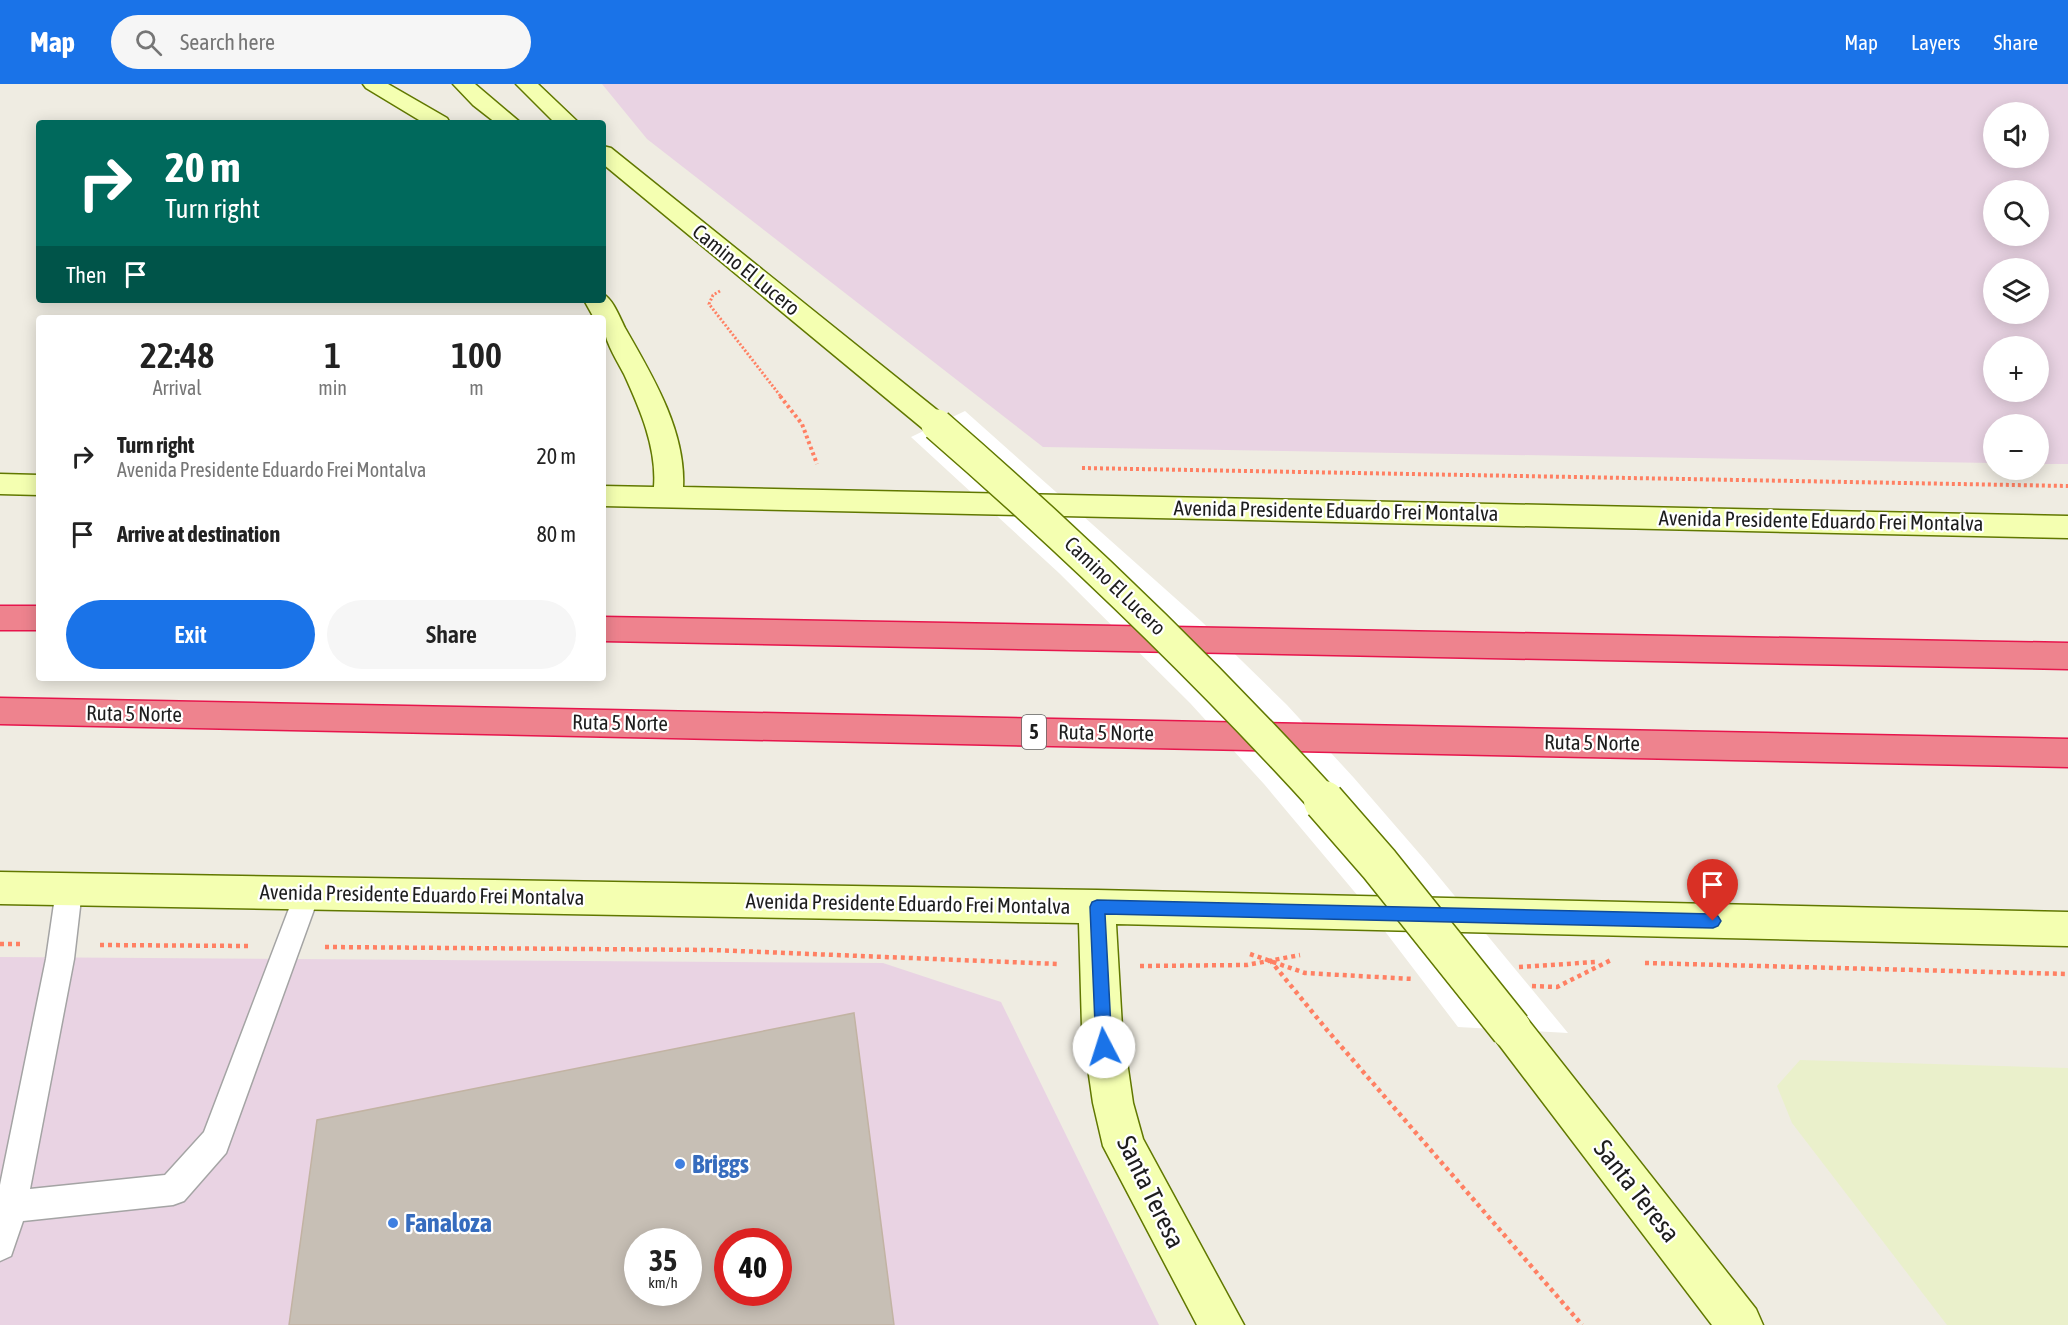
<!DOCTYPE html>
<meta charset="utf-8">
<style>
body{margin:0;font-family:"Asap Condensed",sans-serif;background:#f6f6f6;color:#222;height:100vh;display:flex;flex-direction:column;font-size:22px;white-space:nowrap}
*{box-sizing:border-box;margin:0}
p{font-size:20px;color:#767676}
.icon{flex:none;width:33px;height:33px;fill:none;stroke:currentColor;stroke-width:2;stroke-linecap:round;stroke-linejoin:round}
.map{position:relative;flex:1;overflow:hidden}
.side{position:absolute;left:36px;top:231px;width:570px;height:366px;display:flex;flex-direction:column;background:#fff;border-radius:6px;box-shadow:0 3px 15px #0003}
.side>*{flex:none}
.top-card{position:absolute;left:36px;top:36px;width:570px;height:183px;border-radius:6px;box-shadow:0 3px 15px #0003;background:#00695c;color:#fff;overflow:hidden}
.fabs{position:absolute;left:1983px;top:18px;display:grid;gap:12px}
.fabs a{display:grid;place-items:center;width:66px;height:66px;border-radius:50%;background:#fff;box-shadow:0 3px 15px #0003;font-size:30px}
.speed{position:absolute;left:624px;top:1144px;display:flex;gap:12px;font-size:30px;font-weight:700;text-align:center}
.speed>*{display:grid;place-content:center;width:78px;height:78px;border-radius:50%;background:#fff;box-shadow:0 3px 15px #0003;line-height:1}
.speed small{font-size:15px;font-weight:400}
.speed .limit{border:9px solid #d22;background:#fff;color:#111}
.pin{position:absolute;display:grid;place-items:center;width:51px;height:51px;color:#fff;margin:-62px -26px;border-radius:50% 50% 50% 0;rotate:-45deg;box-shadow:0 0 6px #0007}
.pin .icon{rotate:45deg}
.me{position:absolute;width:66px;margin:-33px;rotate:355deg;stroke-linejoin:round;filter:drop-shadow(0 0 4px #0008)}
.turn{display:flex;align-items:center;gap:21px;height:126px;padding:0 30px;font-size:27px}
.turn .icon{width:78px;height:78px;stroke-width:2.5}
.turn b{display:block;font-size:42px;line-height:51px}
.then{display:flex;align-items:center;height:57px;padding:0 30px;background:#0003;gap:12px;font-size:22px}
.eta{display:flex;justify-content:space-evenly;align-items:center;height:102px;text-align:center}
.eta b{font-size:36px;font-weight:600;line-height:42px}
.cta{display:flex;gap:12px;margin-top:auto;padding:12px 30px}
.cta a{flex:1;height:69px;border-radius:36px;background:#1a73e8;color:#fff;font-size:24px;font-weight:600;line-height:69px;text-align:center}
.cta a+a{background:#f6f6f6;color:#222}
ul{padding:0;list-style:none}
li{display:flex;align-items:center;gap:18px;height:78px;padding:0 30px}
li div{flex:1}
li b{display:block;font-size:22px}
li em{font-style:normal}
header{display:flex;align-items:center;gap:36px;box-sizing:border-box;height:84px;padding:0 30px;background:#1a73e8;color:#fff}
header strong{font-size:28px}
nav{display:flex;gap:33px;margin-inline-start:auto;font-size:21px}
.search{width:420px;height:54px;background:#f6f6f6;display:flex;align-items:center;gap:15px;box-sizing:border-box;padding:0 21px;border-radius:33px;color:#767676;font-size:22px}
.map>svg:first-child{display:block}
.industrial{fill:#e9d3e3;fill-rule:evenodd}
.farmland{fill:#eaf0cb}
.pier{fill:#fff}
.building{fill:#c7bfb5;stroke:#c2b3a3;stroke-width:1.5;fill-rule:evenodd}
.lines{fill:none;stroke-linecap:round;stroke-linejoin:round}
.lane-casing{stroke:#a4a4a4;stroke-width:3}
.secondary-casing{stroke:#617800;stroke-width:3}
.highway-casing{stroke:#e7154c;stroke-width:3}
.path-far2{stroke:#ff8063;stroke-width:3;stroke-dasharray:2 2;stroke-linecap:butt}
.path-far1{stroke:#ff8063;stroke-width:4;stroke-dasharray:3 3;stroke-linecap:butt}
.path{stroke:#ff8063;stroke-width:4.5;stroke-dasharray:4 4;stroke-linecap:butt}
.lane{fill:#fff;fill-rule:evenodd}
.secondary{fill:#f4ffb1;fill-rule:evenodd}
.highway{fill:#ee838e;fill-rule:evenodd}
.secondary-bridge-far1-casing{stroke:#617800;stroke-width:34;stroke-linecap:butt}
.secondary-bridge-casing{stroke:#617800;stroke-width:43;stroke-linecap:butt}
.secondary-bridge-far1{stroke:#f4ffb1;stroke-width:31}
.secondary-bridge{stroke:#f4ffb1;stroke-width:40}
.route{fill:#1a73e8;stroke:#114b97;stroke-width:1.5}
.shop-dot{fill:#3f7fe0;stroke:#fff;stroke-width:2}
.labels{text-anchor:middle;stroke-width:4.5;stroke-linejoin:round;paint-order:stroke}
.shield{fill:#fff;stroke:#616161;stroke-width:1.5}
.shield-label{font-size:20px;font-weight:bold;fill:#1d1d1d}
.street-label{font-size:21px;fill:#1d1d1d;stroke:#fff}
.near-shop-label{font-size:26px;font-weight:bold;fill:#366cbe;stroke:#fff;text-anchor:start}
.near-street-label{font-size:26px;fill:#1d1d1d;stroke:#fff}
</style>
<header>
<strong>Map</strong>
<div class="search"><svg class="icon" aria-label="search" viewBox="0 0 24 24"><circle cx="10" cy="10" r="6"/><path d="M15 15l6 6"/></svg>Search here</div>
<nav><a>Map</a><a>Layers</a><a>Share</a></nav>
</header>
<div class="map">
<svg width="2068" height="1241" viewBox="0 0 2068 1241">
<rect width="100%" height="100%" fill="#efece2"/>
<path class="industrial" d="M 602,0 L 2068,0 L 2068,380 L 2039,380 L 2038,340 L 1994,340 L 1993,379 L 1043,363 L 647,55 ZM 1994,28 L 2038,28 L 2038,74 L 1994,74 ZM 1994,106 L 2038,106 L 2038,152 L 1994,152 ZM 1994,184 L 2038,184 L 2038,230 L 1994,230 ZM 1994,262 L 2038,262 L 2038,308 L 1994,308 Z
M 0,873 L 883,879 L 1001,918 L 1159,1241 L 0,1241 ZM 638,1158 L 688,1158 L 688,1209 L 638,1209 ZM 728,1158 L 778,1158 L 778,1209 L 728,1209 Z"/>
<path class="farmland" d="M 1800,976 L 2068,984 L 2068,1241 L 1947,1241 L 1792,1039 L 1777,1002 Z"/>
<path class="pier" d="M 965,327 L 1201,537 L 1287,621 L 1354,694 L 1425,776 L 1568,949 L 1458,943 L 1358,812 L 1264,700 L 1190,619 L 1059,489 L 911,353 Z"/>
<path class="building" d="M 854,929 L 894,1241 L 289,1241 L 317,1036 ZM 638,1158 L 688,1158 L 688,1209 L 638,1209 ZM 728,1158 L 778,1158 L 778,1209 L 728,1209 Z"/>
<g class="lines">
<defs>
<path id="lane" d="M 69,794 L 78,798 L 82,806 L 74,875 L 30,1105 L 165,1091 L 204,1048 L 298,801 L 307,797 L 316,801 L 320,809 L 226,1069 L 184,1117 L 173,1121 L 23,1137 L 11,1172 L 0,1177 L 0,1101 L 46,875 L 56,806 L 60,798 Z"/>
<path id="secondary" d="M 363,0 L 388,0 L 447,34 L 450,39 L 424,39 L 366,4 Z
M 453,0 L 475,0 L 521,39 L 496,39 L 473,21 Z
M 516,0 L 538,0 L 579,39 L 555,39 Z
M 603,62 L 611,64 L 947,334 L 951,341 L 947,348 L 937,350 L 927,348 L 603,80 Z
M 603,210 C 613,215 620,234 625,244 C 652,291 686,347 683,403 L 2068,432 L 2068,454 L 603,422 L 603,402 L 654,403 C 657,364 640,325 624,290 C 614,271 603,255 603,234 L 594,234 L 584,216 L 603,216 Z
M 0,390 L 39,391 L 39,411 L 0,410 Z
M 0,788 L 1097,806 L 2068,828 L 2068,862 L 1116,840 L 1122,943 L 1133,1019 L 1143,1055 L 1244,1241 L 1197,1241 L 1103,1062 L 1093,1019 L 1082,943 L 1079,839 L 0,820 Z
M 1511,926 L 1525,932 L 1756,1225 L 1763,1241 L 1712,1241 L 1497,958 L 1491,945 L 1497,932 Z"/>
<path id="highway" d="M 0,522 L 39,522 L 39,546 L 0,546 Z
M 603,533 L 2068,559 L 2068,585 L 603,557 Z
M 0,614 L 2068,655 L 2068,683 L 0,640 Z"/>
</defs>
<use href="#lane" class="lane-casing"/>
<use href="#secondary" class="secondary-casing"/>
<use href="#highway" class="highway-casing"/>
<path class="path-far2" d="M 720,207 L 713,211 L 709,220 L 782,314"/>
<path class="path-far1" d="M 780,312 L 802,340 L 817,380
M 1082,384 L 2068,402"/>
<path class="path" d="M 0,860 L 23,860
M 100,861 L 248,862
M 325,863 L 713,866 L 1058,880
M 1250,870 L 1305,889 L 1413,895
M 1270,876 L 1327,946 L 1582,1241
M 1645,879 L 2068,890
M 1140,882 L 1247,881 L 1300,871
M 1519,883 L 1596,878
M 1532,902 L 1557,903 L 1611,876"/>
<use href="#lane" class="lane"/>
<use href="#secondary" class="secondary"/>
<use href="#highway" class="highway"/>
<defs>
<path id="secondary-bridge-far1" d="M 937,341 C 1074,460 1203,584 1325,718"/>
<path id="secondary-bridge" d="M 1324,717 L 1379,780 L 1511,945"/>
</defs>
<use href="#secondary-bridge-far1" class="secondary-bridge-far1-casing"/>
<use href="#secondary-bridge" class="secondary-bridge-casing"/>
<use href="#secondary-bridge-far1" class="secondary-bridge-far1"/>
<use href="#secondary-bridge" class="secondary-bridge"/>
</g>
<path class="route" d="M 1097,816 L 1713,830 L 1718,832 L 1721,837 L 1718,842 L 1713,844 L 1105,830 L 1112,963 L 1110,968 L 1104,971 L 1098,968 L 1096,963 L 1090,823 L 1092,818 Z"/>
<g class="shop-dot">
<circle cx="680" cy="1080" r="6"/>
<circle cx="393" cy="1139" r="6"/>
</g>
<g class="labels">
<rect class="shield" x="1022" y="631" width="24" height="34" rx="4.5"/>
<g class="shield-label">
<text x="1034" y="655">5</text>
</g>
<g class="street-label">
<text transform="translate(746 186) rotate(39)" y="7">Camino El Lucero</text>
<text transform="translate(1336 427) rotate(1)" y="7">Avenida Presidente Eduardo Frei Montalva</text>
<text transform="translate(1821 437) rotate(1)" y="7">Avenida Presidente Eduardo Frei Montalva</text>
<text transform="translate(1115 502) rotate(44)" y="7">Camino El Lucero</text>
<text transform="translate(134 630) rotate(1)" y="7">Ruta 5 Norte</text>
<text transform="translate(620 639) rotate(1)" y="7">Ruta 5 Norte</text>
<text transform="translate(1106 649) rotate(1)" y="7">Ruta 5 Norte</text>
<text transform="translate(1592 659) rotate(1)" y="7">Ruta 5 Norte</text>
<text transform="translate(422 811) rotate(1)" y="7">Avenida Presidente Eduardo Frei Montalva</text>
<text transform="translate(908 820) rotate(1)" y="7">Avenida Presidente Eduardo Frei Montalva</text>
</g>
<g class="near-shop-label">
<text x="692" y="1089">Briggs</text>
<text x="405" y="1148">Fanaloza</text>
</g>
<g class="near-street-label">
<text transform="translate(1637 1107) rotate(52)" y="9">Santa Teresa</text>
<text transform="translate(1151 1108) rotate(64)" y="9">Santa Teresa</text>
</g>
</g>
</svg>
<div class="fabs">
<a><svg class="icon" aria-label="sound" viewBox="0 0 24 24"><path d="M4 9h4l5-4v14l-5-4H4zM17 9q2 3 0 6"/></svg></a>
<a><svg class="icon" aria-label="search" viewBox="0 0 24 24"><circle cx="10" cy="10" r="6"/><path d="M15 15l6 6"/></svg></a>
<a><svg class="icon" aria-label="layers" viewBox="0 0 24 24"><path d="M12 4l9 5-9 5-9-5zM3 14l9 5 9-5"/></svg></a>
<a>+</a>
<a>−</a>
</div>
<div class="speed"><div>35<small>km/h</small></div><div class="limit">40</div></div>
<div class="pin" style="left:1713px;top:837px;background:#d93025"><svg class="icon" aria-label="arrive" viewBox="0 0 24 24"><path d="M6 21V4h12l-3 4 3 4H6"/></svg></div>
<svg class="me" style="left:1104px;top:963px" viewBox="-20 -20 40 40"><circle r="19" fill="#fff"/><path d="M0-13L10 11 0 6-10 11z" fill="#1a73e8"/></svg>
<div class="top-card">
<div class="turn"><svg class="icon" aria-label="right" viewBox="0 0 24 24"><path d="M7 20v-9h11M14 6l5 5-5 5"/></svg><div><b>20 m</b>Turn right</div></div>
<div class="then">Then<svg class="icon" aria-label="arrive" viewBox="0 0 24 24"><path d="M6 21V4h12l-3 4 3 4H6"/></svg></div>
</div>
<section class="side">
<div class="eta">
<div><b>22:48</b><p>Arrival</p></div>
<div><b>1</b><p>min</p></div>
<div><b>100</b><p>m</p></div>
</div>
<ul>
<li><svg class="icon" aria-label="right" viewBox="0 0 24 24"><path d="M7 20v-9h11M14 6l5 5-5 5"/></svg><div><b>Turn right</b><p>Avenida Presidente Eduardo Frei Montalva</p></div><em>20 m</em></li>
<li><svg class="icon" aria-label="arrive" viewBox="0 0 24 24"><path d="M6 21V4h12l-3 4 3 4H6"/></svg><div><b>Arrive at destination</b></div><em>80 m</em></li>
</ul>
<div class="cta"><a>Exit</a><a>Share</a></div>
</section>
</div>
